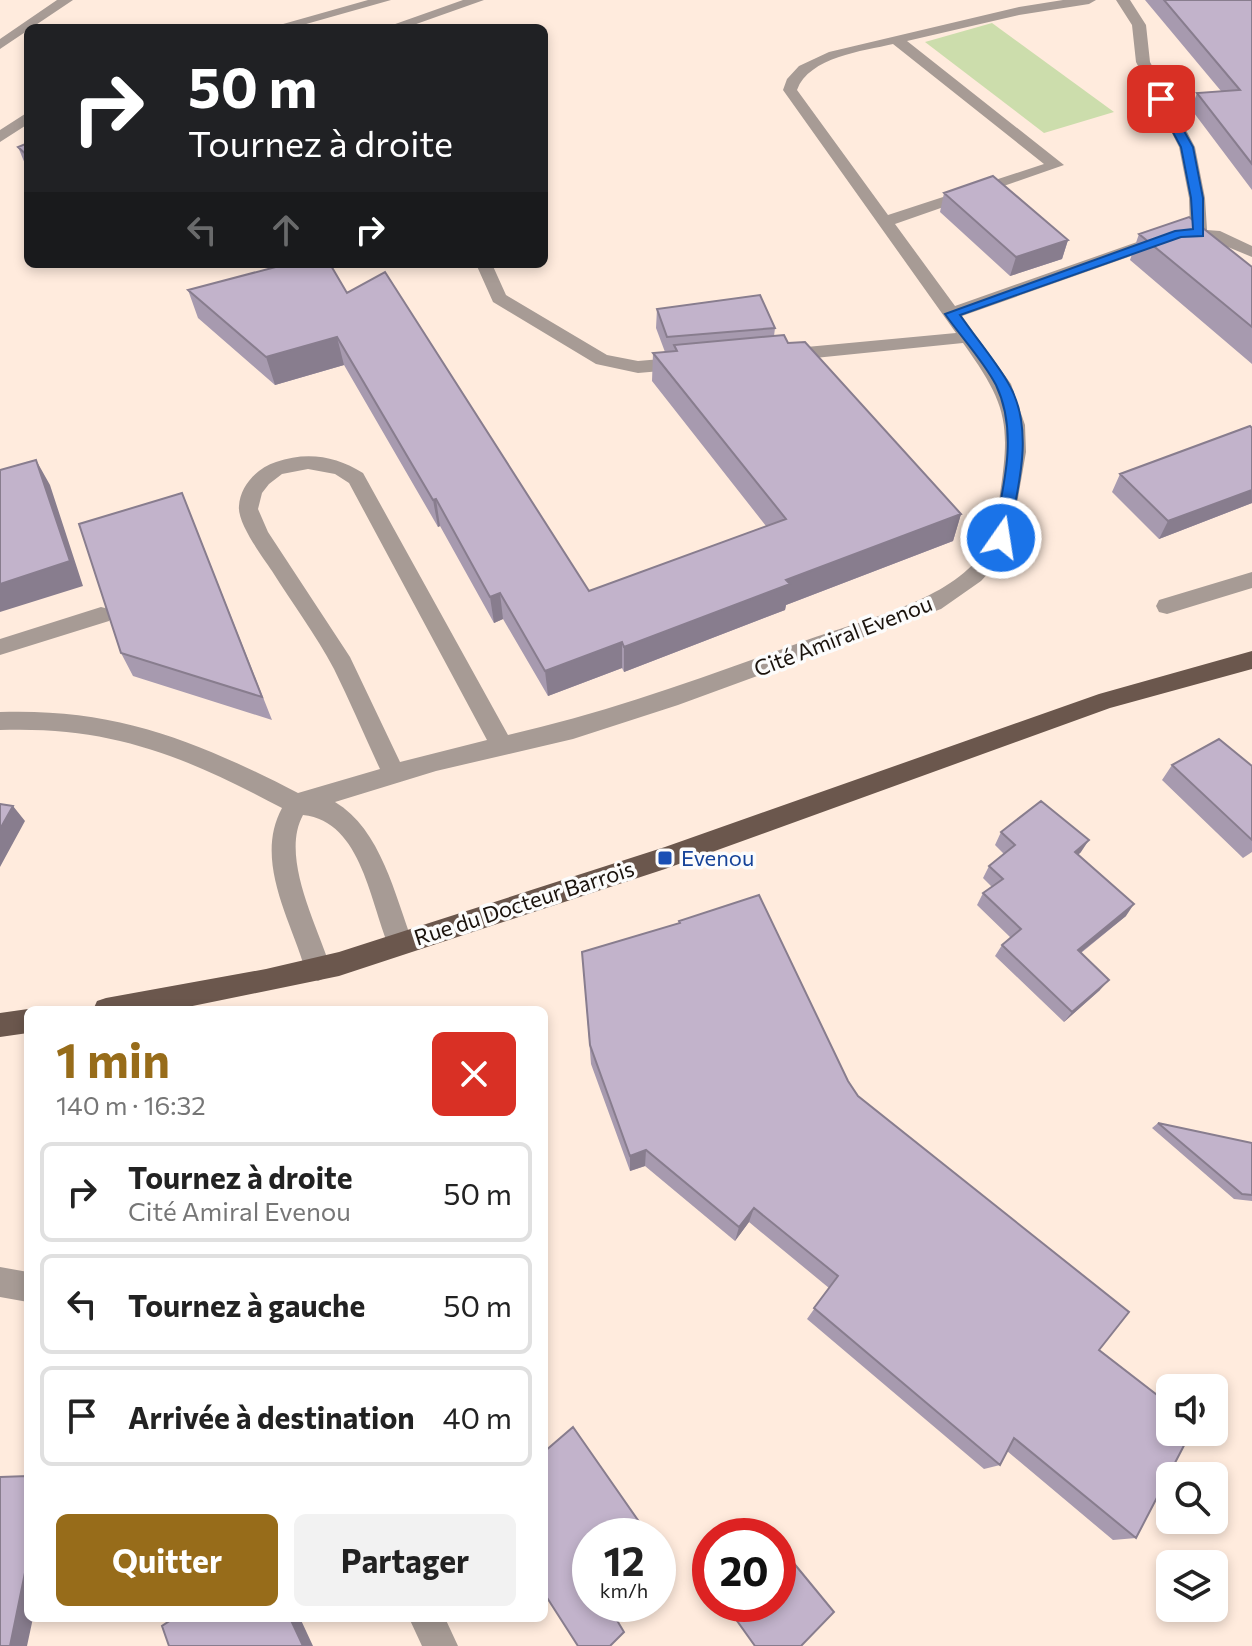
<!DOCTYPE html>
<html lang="fr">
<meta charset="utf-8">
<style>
body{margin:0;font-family:Commissioner,sans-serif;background:#f2f2f2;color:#222;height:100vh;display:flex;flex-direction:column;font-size:30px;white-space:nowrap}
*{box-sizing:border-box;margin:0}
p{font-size:26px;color:#767676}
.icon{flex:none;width:44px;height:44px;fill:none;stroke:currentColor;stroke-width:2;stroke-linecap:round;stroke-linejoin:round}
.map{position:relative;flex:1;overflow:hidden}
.sheet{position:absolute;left:24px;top:1006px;width:524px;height:616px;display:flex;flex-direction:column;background:#fff;border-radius:12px;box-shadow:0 4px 12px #0003}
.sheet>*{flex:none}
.hud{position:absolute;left:24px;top:24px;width:524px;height:244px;border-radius:12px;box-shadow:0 4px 12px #0003;background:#202124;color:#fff;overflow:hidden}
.controls{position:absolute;left:1156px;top:1374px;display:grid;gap:16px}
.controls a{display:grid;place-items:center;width:72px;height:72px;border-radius:12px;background:#fff;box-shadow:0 4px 12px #0003;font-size:40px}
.speed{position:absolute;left:572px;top:1518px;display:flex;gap:16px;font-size:40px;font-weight:700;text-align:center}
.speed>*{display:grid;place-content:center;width:104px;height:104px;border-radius:50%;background:#fff;box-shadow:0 4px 12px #0003;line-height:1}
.speed small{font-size:20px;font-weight:400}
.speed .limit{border:12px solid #d22;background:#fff;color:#111}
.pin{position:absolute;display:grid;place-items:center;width:68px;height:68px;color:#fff;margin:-34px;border-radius:16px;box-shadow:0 4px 12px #0006}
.me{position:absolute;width:88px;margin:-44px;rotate:13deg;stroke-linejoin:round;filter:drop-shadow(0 0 6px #0008)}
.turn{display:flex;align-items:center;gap:28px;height:168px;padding:0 32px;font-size:36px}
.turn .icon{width:104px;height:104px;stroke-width:2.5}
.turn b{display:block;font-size:56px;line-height:68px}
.lanes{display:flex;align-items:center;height:76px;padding:0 32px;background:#0003;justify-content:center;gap:40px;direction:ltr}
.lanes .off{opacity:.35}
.round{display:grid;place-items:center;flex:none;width:84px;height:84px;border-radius:12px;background:#f2f2f2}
.overview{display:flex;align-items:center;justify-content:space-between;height:136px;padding:0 32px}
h1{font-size:48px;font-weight:700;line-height:60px;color:#976c1a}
.primary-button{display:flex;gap:16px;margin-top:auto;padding:16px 32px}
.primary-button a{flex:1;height:92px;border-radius:12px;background:#976c1a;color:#fff;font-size:32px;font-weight:700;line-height:92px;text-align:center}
.primary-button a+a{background:#f2f2f2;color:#222}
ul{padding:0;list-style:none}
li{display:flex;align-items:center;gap:24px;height:100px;margin:0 16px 12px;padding:0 16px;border:4px solid #e0e0e0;border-radius:12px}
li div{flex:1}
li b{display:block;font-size:30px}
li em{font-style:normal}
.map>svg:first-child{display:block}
.green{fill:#ccddac}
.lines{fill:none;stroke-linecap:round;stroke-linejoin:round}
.minor{fill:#a79b95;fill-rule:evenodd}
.major{fill:#6b574d;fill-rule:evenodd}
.wall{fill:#a79aaf}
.shaded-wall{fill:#887d8e}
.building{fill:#c2b3cb;stroke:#887d8e;stroke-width:2}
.route{fill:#1a73e8;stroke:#114b97;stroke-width:2}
.transit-dot{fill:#1a4fb4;stroke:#fcfcfc;stroke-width:3}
.labels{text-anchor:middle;stroke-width:7;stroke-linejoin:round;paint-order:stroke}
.street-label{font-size:22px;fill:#1a120c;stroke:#fcfcfc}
.transit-label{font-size:22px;fill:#164399;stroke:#fcfcfc;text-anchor:start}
</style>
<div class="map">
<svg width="1252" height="1646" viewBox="0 0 1252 1646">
<rect width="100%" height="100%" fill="#ffebdd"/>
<path class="green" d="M 992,23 L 1114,112 L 1044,133 L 925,42 Z"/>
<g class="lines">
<path class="minor" d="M 57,0 L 73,0 L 0,49 L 0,39 Z
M 368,0 L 391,0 L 292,28 L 269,28 Z
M 463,0 L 484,0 L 405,28 L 384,28 Z
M 1063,0 L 1096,0 L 1089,4 L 1019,15 L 907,41 L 1064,165 L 895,224 L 955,306 L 1174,229 L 1190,229 L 1189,198 L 1179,147 L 1136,62 L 1132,25 L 1116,0 L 1130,0 L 1146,25 L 1150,62 L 1195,147 L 1205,198 L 1207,230 L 1220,231 L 1252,246 L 1252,257 L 1211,240 L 1182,238 L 962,316 L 1011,384 L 1025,425 L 1026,452 L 1011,538 L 994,567 L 981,581 L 941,609 L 678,705 L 573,739 L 436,771 L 335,802 C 381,829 395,896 413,943 L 409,951 L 400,954 L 391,951 C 370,906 363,821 303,815 C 280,857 317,925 331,969 L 327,977 L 318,981 L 309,977 L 305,969 C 290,918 254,860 282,808 C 184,756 112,726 0,730 L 0,712 C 116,708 197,741 298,793 L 380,769 C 364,735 350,701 334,669 C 316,635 292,603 272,571 C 262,556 237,523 239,506 C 240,486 257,468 276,462 C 307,451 336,456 363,473 L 508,735 C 610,712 708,676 807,640 C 859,621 945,602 979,557 C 993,539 997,517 1000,494 C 1011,422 1006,403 963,343 L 785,361 L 776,355 L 785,349 L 956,333 L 783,90 L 787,79 L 799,66 L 829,52 L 1019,7 ZM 893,44 L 1044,164 L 888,215 L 797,90 C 809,57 863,51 893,44 ZM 308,469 L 335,474 L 349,483 L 487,740 L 400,762 L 350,657 L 268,532 L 258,509 L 262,493 L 269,484 L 282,474 Z
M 28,112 L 28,124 L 0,142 L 0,130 Z
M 476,264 L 492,264 L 506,295 L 607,355 L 638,361 L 684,357 L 693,363 L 684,369 L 638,373 L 596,364 L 493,302 Z
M 1252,572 L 1252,588 L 1167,614 L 1159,612 L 1156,606 L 1159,600 Z
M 101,607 L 109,609 L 112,615 L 109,621 L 0,655 L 0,639 Z
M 0,1267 L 28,1272 L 28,1302 L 0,1297 Z
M 409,1618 L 445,1618 L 458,1646 L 422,1646 Z"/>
<path class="major" d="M 1252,651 L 1252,669 L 1110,708 L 665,869 L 339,976 L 173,1010 L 93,1010 L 97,1001 L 106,998 L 266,969 L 339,952 L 665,847 L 1099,694 Z
M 28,1009 L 32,1010 L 28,1010 L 28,1033 L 0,1037 L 0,1013 Z"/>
</g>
<path class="wall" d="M 1145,0 L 1252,0 L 1252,190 L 1191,109 L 1197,93 L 1221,91 Z
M 28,143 L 28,171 L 18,147 Z
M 944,193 L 1068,240 L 1062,259 L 1010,276 L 940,212 Z
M 1139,234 L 1252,267 L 1252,364 L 1130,260 Z
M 188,290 L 347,293 L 589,591 L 766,526 L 652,381 L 653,353 L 665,352 L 656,328 L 657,309 L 775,328 L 774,336 L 788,343 L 961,514 L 953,541 L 786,605 L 785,610 L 624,672 L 622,668 L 548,696 L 503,619 L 494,623 L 440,526 L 438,527 L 344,365 L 275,385 L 198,318 Z
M 1252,428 L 1252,503 L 1159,539 L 1112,492 L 1120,474 Z
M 192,518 L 272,720 L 133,676 L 121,653 Z
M 1172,765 L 1252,766 L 1252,852 L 1243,858 L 1162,780 Z
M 1001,832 L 1081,852 L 1078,855 L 1126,916 L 1081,953 L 1100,990 L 1064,1022 L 995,956 L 1002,945 L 1011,938 L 977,905 L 983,893 L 992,887 L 983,878 L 989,866 L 1004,854 L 995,845 Z
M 679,921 L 848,1081 L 858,1096 L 1099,1350 L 1136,1538 L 1113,1540 L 1007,1451 L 1000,1465 L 984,1469 L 807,1319 L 829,1288 L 749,1222 L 735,1241 L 645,1166 L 630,1171 L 591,1064 L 582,952 L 679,924 Z
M 1158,1123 L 1252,1143 L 1252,1201 L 1234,1199 L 1152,1128 Z"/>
<path class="shaded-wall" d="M 1068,240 L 1062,259 L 1010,276 L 1016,257 Z
M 337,337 L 344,365 L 275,385 L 266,357 Z
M 36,460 L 50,485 L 83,586 L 0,612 L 0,584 Z
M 1252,490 L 1252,503 L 1159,539 L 1168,521 Z
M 436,499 L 440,526 L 438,527 L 433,500 Z
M 961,514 L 953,541 L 786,605 L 785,610 L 624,672 L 624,647 L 786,580 Z
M 500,593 L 503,619 L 494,623 L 490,597 Z
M 622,642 L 622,668 L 548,696 L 545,671 Z
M 13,806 L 25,821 L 0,867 L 0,829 Z
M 1089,840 L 1081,852 L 1067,864 L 1075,852 Z
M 1134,904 L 1126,916 L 1070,961 L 1078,950 Z
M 1109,980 L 1100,990 L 1064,1022 L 1072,1012 Z
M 646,1150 L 645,1166 L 630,1171 L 630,1156 Z
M 754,1208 L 749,1222 L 735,1241 L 739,1227 Z
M 28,1558 L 28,1618 L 33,1618 L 27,1646 L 10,1646 Z
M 290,1618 L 300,1618 L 313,1646 L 303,1646 Z"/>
<path class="building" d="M 1164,0 L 1252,0 L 1252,164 L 1197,93 L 1240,90 Z
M 28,143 L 28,156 L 18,147 Z
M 993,176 L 1068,240 L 1016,257 L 944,193 Z
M 1189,217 L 1252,267 L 1252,327 L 1139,234 Z
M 287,264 L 330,264 L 347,293 L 385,272 L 589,591 L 786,519 L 653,353 L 677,351 L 674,345 L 784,335 L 788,343 L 805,342 L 961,514 L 786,580 L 790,584 L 624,647 L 622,642 L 545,671 L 500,593 L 490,597 L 436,499 L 433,500 L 337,337 L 266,357 L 188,290 Z
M 760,295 L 775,328 L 667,337 L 657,309 Z
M 1250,426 L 1252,428 L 1252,490 L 1168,521 L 1120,474 Z
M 36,460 L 70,561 L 0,584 L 0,470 Z
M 182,493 L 262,697 L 121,653 L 79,524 Z
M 1219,739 L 1252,766 L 1252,840 L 1172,765 Z
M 1041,801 L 1089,840 L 1075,852 L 1134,904 L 1078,950 L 1109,980 L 1072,1012 L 1002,945 L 1021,929 L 983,893 L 1003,879 L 989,866 L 1015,845 L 1001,832 Z
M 0,804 L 13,806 L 0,829 Z
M 759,895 L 848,1081 L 858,1096 L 1129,1312 L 1099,1350 L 1170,1405 L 1170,1432 L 1191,1432 L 1136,1538 L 1014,1438 L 1000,1465 L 814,1308 L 838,1276 L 754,1208 L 739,1227 L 646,1150 L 630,1156 L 590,1045 L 582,952 L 680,923 L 679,921 Z
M 1158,1123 L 1252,1143 L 1252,1195 L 1242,1194 Z
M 573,1427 L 649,1536 L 590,1536 L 590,1604 L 613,1604 L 609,1607 L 624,1632 L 610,1646 L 578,1646 L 544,1593 L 544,1452 Z
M 28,1476 L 28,1558 L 10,1646 L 0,1646 L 0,1477 Z
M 778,1544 L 834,1612 L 801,1646 L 755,1646 L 725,1604 L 778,1604 Z
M 658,1549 L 664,1558 L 658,1563 Z
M 174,1618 L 290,1618 L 303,1646 L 169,1646 L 162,1626 Z"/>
<path class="route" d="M 1157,97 L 1165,97 L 1193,147 L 1203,198 L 1203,236 L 1181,237 L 960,315 C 975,337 993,358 1007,381 C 1036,427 1018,489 1008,538 L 1006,542 L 995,542 L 993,538 C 1003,489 1019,433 996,385 C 983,360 961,337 945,314 L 1175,231 L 1193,229 L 1191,198 L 1181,147 L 1155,99 Z"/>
<rect class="transit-dot" x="657" y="850" width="16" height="16" rx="4"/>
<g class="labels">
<g class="street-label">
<text transform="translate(843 636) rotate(-21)" y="8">Cité Amiral Evenou</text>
<text transform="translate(524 903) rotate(-18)" y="8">Rue du Docteur Barrois</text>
</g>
<g class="transit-label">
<text x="681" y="866">Evenou</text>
</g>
</g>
</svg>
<div class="controls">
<a><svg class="icon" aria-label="sound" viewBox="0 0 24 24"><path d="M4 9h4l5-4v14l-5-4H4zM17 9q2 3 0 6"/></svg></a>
<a><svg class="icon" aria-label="search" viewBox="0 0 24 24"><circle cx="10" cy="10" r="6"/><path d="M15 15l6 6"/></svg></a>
<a><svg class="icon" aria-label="layers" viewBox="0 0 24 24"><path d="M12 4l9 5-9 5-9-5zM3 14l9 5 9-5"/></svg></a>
</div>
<div class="speed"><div>12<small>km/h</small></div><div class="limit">20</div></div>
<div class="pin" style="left:1161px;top:99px;background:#d93025"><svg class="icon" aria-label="arrive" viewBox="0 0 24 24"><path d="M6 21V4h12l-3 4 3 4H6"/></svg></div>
<svg class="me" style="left:1001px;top:538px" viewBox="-20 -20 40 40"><circle r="17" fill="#1a73e8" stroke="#fff" stroke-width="3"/><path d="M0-11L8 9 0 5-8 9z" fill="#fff"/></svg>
<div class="hud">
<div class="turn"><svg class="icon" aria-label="right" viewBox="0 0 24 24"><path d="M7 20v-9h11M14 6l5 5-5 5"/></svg><div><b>50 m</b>Tournez à droite</div></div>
<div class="lanes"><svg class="icon off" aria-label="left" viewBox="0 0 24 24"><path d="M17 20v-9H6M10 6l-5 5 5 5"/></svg><svg class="icon off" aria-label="ahead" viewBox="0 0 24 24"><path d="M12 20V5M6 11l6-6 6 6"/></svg><svg class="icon" aria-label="right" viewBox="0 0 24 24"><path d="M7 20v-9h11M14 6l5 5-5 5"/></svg></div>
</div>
<section class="sheet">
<div class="overview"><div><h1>1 min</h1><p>140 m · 16:32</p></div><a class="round" style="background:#d93025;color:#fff"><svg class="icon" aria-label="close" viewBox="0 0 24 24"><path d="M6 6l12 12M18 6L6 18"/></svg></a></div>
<ul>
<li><svg class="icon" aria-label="right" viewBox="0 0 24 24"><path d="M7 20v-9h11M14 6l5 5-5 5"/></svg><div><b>Tournez à droite</b><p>Cité Amiral Evenou</p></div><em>50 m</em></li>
<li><svg class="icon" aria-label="left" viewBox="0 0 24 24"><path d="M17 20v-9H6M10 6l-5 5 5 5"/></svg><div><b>Tournez à gauche</b></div><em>50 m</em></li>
<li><svg class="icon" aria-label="arrive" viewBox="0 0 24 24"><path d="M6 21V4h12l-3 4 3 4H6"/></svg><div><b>Arrivée à destination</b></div><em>40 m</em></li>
</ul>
<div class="primary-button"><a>Quitter</a><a>Partager</a></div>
</section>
</div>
